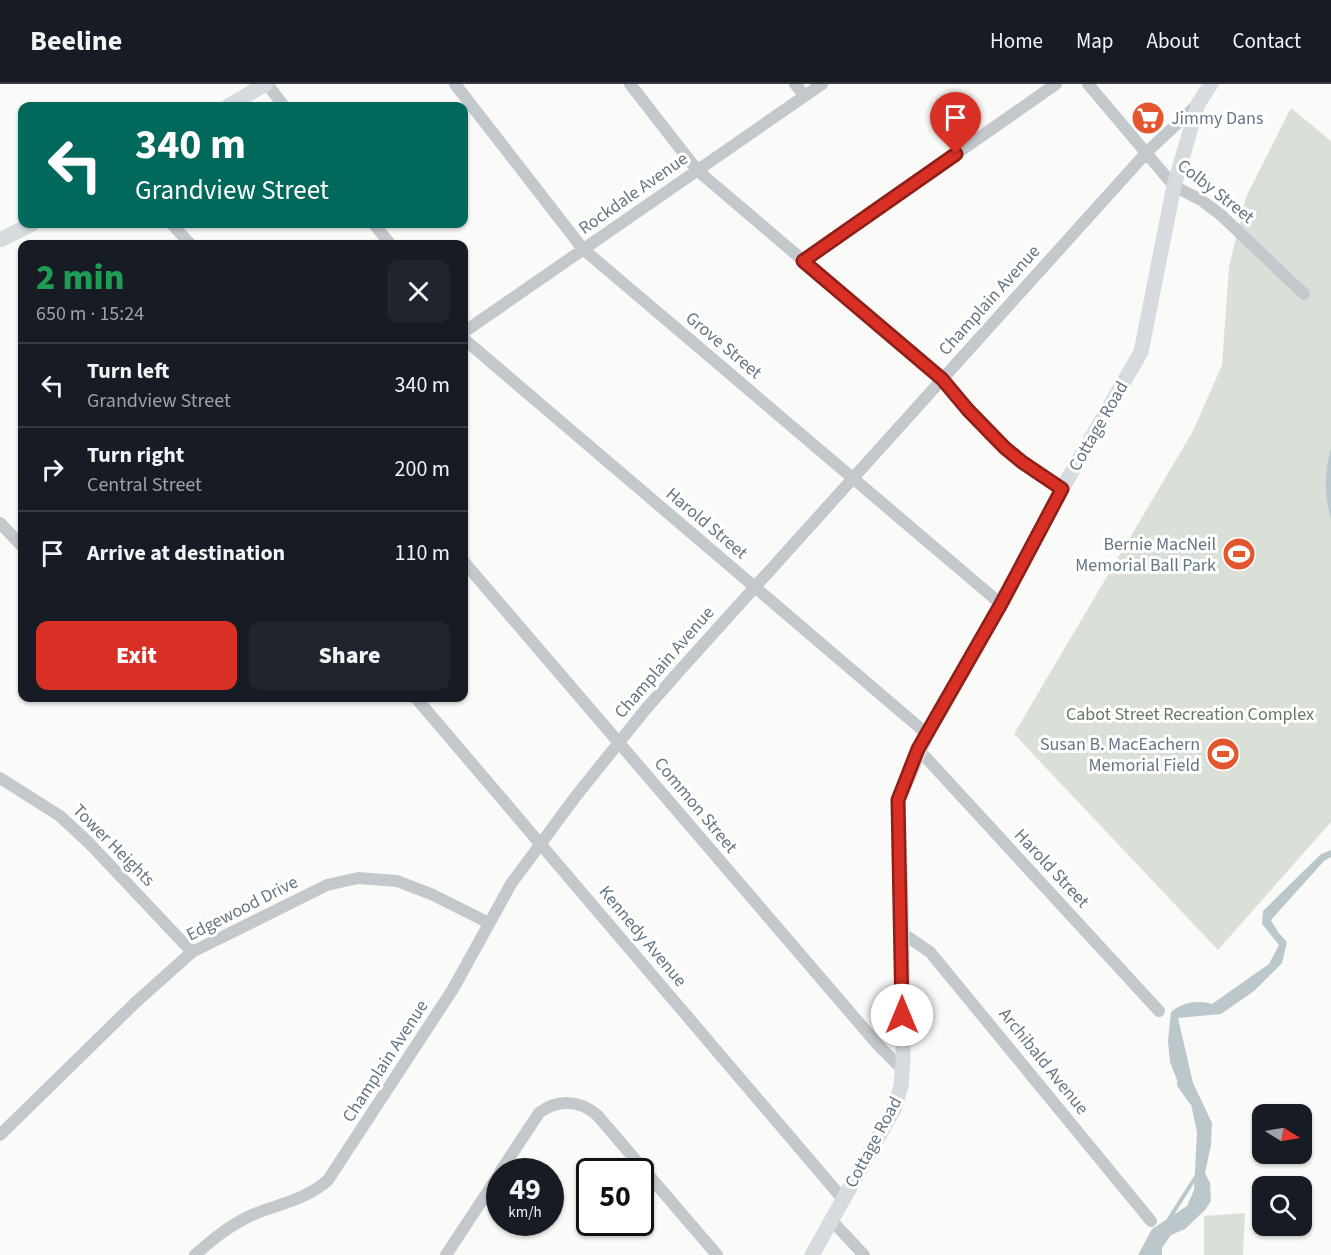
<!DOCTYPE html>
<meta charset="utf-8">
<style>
body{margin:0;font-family:"Source Sans 3",sans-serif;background:#20242c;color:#f1f3f6;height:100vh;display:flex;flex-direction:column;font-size:22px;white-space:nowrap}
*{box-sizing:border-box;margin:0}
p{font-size:20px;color:#9ea1a6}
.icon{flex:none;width:33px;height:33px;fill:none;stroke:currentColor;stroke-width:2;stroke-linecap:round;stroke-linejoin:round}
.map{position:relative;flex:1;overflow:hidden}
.drawer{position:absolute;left:18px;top:156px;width:450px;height:462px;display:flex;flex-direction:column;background:#171b24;border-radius:12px;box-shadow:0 2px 4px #0004}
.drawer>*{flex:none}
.hud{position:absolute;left:18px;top:18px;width:450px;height:126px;border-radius:12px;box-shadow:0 2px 4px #0004;background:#00695c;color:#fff;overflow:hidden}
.needle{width:39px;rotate:101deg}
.fabs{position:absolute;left:1252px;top:1020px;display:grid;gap:12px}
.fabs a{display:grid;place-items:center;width:60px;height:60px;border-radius:12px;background:#171b24;box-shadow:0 2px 4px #0004;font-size:30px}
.speed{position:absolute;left:486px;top:1074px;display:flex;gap:12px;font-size:30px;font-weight:700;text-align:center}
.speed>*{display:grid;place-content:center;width:78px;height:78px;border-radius:50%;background:#171b24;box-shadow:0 2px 4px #0004;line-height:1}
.speed small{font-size:15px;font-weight:400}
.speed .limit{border:3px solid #111;border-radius:9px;background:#fff;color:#111}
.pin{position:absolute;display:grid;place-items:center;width:51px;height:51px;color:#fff;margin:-62px -26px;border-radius:50% 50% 50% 0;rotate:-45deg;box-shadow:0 0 6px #0007}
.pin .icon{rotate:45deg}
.me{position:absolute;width:66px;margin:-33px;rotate:0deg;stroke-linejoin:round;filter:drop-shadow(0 0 4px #0008)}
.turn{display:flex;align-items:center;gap:21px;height:126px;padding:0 18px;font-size:27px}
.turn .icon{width:78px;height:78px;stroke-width:2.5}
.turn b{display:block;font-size:42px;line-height:51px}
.round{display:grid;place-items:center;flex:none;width:63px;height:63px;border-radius:12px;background:#20242c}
.head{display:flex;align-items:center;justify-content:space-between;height:102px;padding:0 18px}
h1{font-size:36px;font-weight:800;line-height:45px;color:#1e9e55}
.button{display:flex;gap:12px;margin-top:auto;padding:12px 18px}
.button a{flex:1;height:69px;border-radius:12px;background:#d93025;color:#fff;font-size:24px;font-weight:800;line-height:69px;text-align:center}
.button a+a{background:#20242c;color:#f1f3f6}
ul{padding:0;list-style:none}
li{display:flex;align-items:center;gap:18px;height:84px;padding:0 18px;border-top:2px solid #363941}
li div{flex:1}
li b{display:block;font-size:22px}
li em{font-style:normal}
header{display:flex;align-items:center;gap:36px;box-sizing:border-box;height:84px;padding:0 30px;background:#171b24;border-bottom:2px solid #363941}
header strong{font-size:28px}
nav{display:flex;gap:33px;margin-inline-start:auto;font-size:21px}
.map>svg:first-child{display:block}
.green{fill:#dadfd7}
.water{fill:#bbc7cb}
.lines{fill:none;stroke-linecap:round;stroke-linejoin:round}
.stream{stroke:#bbc7cb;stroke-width:4}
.minor{stroke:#c3c8cc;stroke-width:12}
.major{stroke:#d6dbdf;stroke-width:15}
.route-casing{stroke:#8d1f18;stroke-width:15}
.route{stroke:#d93025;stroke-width:10}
.labels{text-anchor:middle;stroke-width:6;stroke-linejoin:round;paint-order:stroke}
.poi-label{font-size:18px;fill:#657683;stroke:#fff;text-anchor:end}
.street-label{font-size:18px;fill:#657683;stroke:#fff}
.park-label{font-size:18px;fill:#687a64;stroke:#fff}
</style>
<header>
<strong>Beeline</strong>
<nav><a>Home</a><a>Map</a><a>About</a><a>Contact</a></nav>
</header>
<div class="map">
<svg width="1331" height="1171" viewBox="0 0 1331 1171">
<rect width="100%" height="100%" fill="#fafaf8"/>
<path class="green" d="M 1291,24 L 1331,57 L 1331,738 L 1218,866 L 1014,650 L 1193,347 L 1222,281 L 1229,183 L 1246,113 Z
M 1245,1129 L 1243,1171 L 1204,1171 L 1204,1132 Z"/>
<path class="water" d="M 1331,364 L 1331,435 C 1324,411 1324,388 1331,364 Z
M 1331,766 L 1331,773 L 1324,777 L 1269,838 L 1287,858 L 1282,879 L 1254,907 L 1221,930 L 1178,934 L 1193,999 L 1212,1039 L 1211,1061 L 1205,1089 L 1210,1099 L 1211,1117 L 1205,1126 L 1185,1145 L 1171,1151 L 1162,1164 L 1162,1171 L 1138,1171 L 1152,1145 L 1187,1122 L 1194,1106 L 1197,1048 L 1190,1015 L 1179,1001 L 1170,978 L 1168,957 L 1171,928 C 1184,918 1196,916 1212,920 L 1269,880 L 1279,861 L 1262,840 L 1263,827 L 1321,770 Z"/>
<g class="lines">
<path class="stream" d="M 1267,834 L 1276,848
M 1179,997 L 1179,1001 L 1191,1018
M 1169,1135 L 1197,1091"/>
<path class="minor" d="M 267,0 L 284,22
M 455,0 L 583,165 L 1001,520
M 630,0 L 697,86 L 942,295 L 992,353 L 1005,364 L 1022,378 L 1062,405
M 795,0 L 805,12
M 1088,0 L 1174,102 L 1201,116 L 1221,131 L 1304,210
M 172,140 L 190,160
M 374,140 L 390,160
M 803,177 L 1056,0
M 464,248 L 822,0
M 464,255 L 927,650
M 0,439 L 22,462
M 464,478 L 878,961 L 902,985
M 416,614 L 842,1114
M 918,665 L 1159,927
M 0,694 L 60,732 L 89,759 L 192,868
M 902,849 L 930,868 L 1151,1137
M 0,1051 L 136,918 L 192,868 L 327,801 L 358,794 L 397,797 L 431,810 L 489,839
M 500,1088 L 539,1029 C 557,1015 580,1016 597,1031 L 717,1171
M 832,1137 L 864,1171
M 195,1171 C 213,1155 230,1141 252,1131 C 278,1120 306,1116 328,1096 L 453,905 L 511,800 L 576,712 L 645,626 L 682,584 L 1147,68 L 1198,20
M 446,1171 L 500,1089"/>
<path class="major" d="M 228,22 L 266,0
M 0,156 L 32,140
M 812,1171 L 894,1025 L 901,1002 L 903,977 L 902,849 L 898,716 L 927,650 L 1001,520 L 1062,405 L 1141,268 L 1174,102 L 1198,20 L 1211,0"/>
</g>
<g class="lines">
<defs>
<path id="route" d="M 902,931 L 898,716 L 918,665 L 1001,520 L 1062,405 L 1022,378 L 1005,364 L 968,326 L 942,295 L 803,177 L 956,70"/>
</defs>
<use href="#route" class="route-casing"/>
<use href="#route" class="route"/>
</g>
<defs>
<symbol id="supermarket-disc" viewBox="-11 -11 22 22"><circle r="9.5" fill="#e4572e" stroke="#fff"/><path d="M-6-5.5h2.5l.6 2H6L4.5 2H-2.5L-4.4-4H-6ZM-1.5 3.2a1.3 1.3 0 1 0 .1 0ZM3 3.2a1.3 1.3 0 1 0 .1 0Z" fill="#fff"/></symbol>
<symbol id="stadium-disc" viewBox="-11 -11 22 22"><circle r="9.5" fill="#e4572e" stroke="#fff"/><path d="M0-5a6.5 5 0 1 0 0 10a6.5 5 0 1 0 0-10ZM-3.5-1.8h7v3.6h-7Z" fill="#fff"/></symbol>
</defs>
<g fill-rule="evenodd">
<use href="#supermarket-disc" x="1129" y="15" width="38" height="38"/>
<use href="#stadium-disc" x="1220" y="451" width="38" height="38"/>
<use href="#stadium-disc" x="1204" y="651" width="38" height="38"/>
</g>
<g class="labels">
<g class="poi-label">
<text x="1171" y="40" text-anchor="start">Jimmy Dans</text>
<text x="1216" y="466">Bernie MacNeil<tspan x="1216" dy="21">Memorial Ball Park</tspan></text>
<text x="1200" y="666">Susan B. MacEachern<tspan x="1200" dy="21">Memorial Field</tspan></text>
</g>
<g class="street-label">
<text transform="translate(1216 107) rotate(38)" y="6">Colby Street</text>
<text transform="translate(633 109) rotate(-35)" y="6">Rockdale Avenue</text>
<text transform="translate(989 216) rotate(-48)" y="6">Champlain Avenue</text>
<text transform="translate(724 261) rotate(40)" y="6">Grove Street</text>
<text transform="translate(1098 342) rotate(-60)" y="6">Cottage Road</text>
<text transform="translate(707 439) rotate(40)" y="6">Harold Street</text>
<text transform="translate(664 578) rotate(-49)" y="6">Champlain Avenue</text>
<text transform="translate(696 721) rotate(50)" y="6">Common Street</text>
<text transform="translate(114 761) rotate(45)" y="6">Tower Heights</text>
<text transform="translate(1052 784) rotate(47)" y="6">Harold Street</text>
<text transform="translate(242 824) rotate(-27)" y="6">Edgewood Drive</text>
<text transform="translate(643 852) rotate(50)" y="6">Kennedy Avenue</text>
<text transform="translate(385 977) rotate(-57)" y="6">Champlain Avenue</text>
<text transform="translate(1044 977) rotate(51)" y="6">Archibald Avenue</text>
<text transform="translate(873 1058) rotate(-62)" y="6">Cottage Road</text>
</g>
<g class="park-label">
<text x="1190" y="636">Cabot Street Recreation Complex</text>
</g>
</g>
</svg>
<div class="fabs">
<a><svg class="needle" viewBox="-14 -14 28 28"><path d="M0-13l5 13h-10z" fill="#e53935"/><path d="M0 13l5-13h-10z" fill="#9ea1a6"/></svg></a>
<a><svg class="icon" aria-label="search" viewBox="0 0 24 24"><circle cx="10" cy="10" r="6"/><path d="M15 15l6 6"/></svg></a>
</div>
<div class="speed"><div>49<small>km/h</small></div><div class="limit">50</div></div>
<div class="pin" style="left:956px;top:70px;background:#d93025"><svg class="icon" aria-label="arrive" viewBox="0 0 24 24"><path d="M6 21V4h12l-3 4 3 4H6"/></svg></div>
<svg class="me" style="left:902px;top:931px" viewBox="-20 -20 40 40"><circle r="19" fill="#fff"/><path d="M0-13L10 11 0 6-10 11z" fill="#d93025"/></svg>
<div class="hud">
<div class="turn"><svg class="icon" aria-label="left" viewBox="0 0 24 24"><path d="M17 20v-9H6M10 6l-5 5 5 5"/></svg><div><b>340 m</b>Grandview Street</div></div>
</div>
<section class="drawer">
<div class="head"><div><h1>2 min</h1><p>650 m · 15:24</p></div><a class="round"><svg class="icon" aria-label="close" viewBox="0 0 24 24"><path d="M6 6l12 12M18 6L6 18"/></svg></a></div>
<ul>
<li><svg class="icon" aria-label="left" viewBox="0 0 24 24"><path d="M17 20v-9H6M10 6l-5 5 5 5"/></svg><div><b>Turn left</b><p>Grandview Street</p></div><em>340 m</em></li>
<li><svg class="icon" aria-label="right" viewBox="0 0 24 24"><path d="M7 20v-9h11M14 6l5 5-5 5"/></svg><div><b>Turn right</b><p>Central Street</p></div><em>200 m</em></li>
<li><svg class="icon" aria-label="arrive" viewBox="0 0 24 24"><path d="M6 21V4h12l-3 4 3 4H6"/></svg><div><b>Arrive at destination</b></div><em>110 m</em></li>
</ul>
<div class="button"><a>Exit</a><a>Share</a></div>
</section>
</div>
